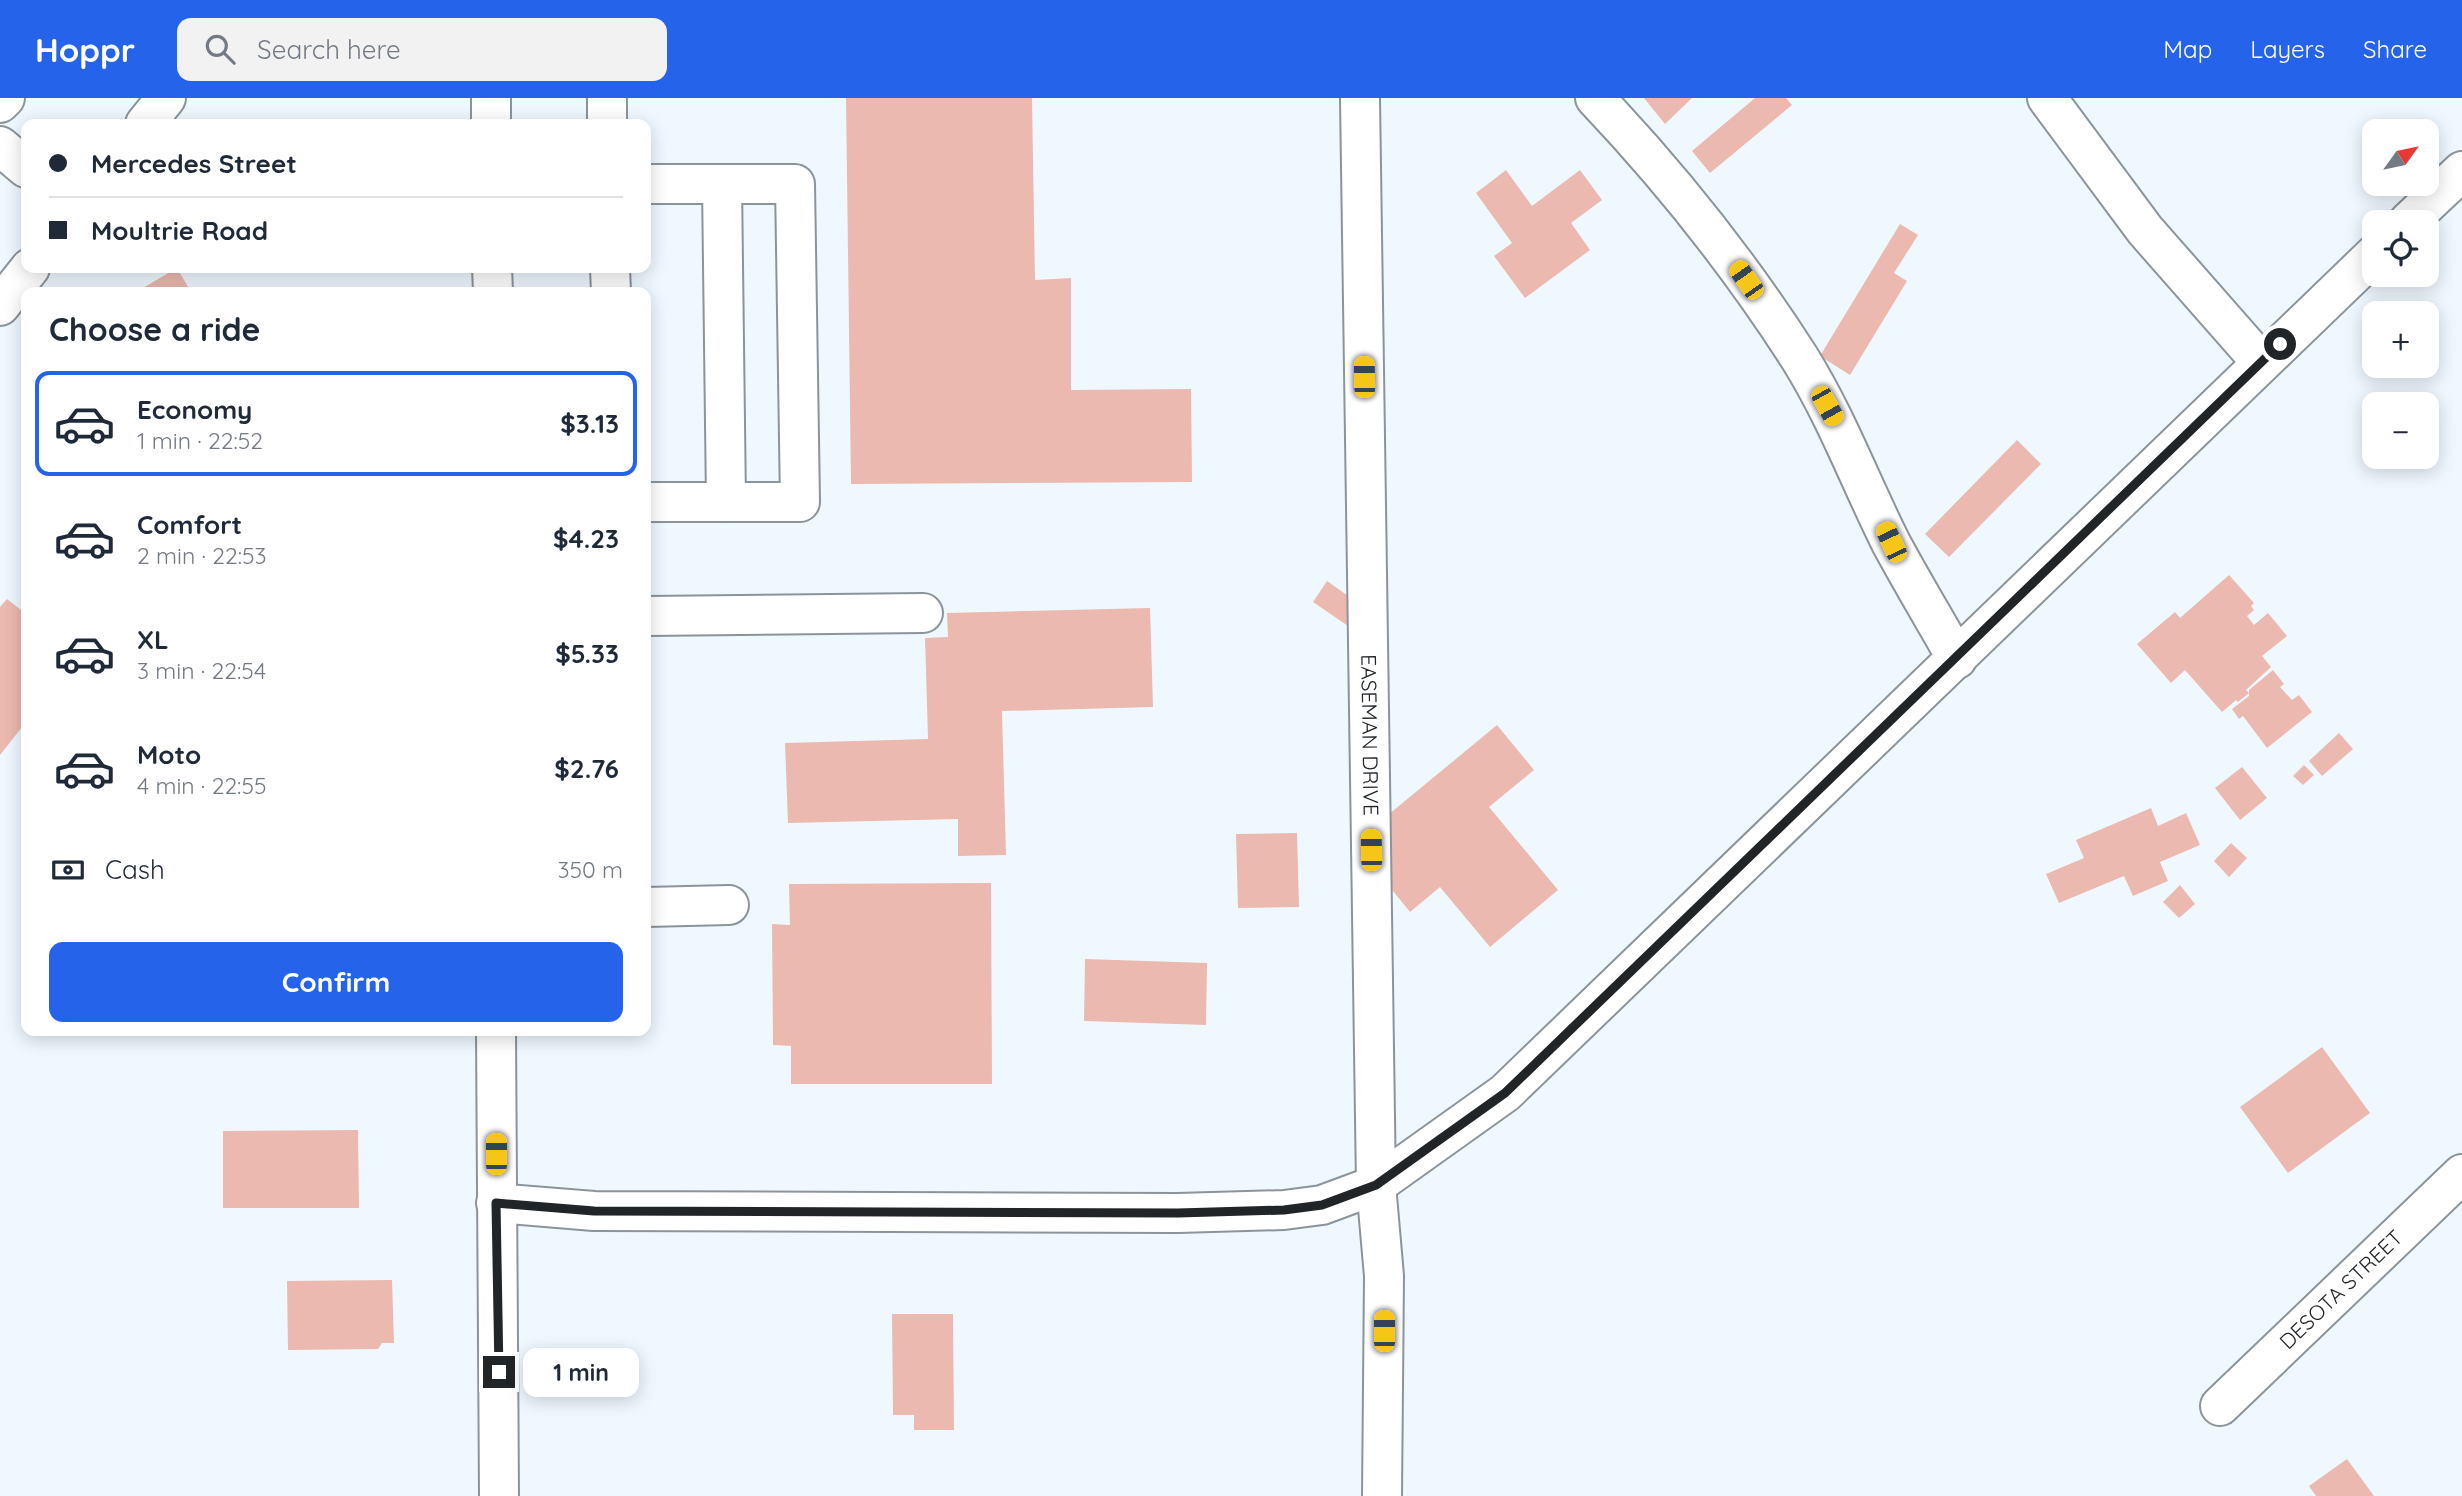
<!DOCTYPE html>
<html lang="en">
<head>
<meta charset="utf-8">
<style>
	:root { --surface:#fff; --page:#f2f2f3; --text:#1f2937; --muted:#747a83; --line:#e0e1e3; --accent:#2563eb }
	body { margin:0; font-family:Quicksand,sans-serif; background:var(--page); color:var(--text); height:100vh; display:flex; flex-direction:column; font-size:26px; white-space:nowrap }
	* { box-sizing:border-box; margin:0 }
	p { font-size:23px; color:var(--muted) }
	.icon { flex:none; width:38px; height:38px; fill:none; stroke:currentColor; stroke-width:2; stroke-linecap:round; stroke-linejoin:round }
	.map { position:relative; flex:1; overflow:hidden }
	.details { position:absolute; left:21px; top:189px; width:630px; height:749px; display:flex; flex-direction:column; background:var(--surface); border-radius:14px; box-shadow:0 4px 18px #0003 }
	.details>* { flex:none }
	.guide { position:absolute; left:21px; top:21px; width:630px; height:154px; border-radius:14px; box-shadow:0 4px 18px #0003; display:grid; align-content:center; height:154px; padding:0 28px; background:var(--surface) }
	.needle { width:46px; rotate:57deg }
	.controls { position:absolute; left:2362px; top:21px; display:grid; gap:14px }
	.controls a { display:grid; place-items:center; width:77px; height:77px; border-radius:14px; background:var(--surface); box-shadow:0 4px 18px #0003; font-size:35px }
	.end { position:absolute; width:32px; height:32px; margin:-16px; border:9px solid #212527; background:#fff; box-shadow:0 0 0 4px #fff }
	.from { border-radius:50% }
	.bubble { position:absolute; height:49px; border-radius:14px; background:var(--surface); box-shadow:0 4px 18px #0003; font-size:23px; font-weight:700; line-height:49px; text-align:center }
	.car { position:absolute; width:21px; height:42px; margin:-21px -10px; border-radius:9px; box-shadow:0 0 5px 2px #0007; background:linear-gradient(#f5c518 24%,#345 0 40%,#f5c518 0 76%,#345 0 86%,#f5c518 0) }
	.guide b { display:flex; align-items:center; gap:24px; height:66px; font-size:26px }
	.guide b+b { border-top:2px solid var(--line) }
	.guide i { width:18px; height:18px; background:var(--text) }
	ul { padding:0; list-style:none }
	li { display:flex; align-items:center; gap:21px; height:105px; margin:0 14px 10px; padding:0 14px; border:4px solid transparent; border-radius:14px }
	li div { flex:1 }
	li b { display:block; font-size:26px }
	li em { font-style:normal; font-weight:700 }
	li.selected { border-color:var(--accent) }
	li>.icon { width:63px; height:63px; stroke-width:1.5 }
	h2 { padding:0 28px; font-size:32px; line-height:84px }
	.pay { display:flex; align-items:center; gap:18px; height:77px; padding:0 28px; font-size:26px }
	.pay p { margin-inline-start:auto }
	.primary-button { display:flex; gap:14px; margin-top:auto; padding:14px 28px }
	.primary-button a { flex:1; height:80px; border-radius:14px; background:var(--accent); color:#fff; font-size:28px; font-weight:700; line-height:80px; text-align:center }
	header { display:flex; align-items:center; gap:42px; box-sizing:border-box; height:98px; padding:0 35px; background:var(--accent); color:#fff }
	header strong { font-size:33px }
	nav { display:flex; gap:38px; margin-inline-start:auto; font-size:24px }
	.search { width:490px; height:63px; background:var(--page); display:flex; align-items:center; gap:18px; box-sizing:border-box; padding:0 24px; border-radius:14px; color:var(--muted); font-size:26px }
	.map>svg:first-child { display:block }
	.building { fill:#ebb9b0 }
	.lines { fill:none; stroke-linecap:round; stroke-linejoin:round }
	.minor-casing { stroke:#8b949b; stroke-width:42 }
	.major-casing { stroke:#8b949b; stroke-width:42 }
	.minor { stroke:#fff; stroke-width:38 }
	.major { stroke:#fff; stroke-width:38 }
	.route { stroke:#212527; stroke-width:9 }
	.labels { text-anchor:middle; stroke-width:7; stroke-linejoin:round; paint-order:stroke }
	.street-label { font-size:21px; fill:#212527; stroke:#fff }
</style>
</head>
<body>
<header>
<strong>Hoppr</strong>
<div class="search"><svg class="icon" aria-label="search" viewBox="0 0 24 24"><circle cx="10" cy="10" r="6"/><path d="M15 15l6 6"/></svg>Search here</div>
<nav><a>Map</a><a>Layers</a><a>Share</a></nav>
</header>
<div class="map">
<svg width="2462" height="1398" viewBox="0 0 2462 1398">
	<rect width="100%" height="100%" fill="#f0f8ff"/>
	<!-- building -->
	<g class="building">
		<polygon points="846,0 1032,0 1035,182 1071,180 1071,292 1191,291 1192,384 851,386"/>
		<polygon points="1644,0 1692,0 1665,26"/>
		<polygon points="1755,0 1786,0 1792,7 1710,75 1692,53"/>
		<polygon points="1506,72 1532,108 1580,72 1602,102 1571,125 1590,152 1525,200 1494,158 1512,145 1476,95"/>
		<polygon points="1900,126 1918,137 1894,175 1907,183 1850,277 1820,258"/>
		<polygon points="177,170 191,194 136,194"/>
		<polygon points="2017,342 2041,366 1949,459 1925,436"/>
		<polygon points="2229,477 2254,505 2251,508 2254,512 2247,518 2254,527 2268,515 2287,538 2262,558 2271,569 2246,592 2249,595 2238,604 2236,602 2222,614 2185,572 2171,585 2137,546 2175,514 2180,520"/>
		<polygon points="1327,483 1365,510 1351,530 1313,504"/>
		<polygon points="7,501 26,516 26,624 0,657 0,509"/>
		<polygon points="1150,510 1153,609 1002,613 1006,757 958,758 958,721 788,725 785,645 928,641 925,540 948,539 947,515"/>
		<polygon points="2273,572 2284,586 2280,589 2292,602 2299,597 2312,614 2267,650 2243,618 2239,621 2232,611 2249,598 2249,592"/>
		<polygon points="1497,627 1534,672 1489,709 1558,792 1490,849 1440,789 1410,814 1354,745"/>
		<polygon points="2339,635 2353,651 2322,678 2309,663"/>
		<polygon points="2304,667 2314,677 2303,687 2293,678"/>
		<polygon points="2242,669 2267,700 2240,722 2215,690"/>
		<polygon points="2151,710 2158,728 2186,715 2200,747 2160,764 2168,783 2133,798 2124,778 2059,805 2046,776 2084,760 2076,742"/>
		<polygon points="1297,735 1299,809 1238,810 1236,736"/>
		<polygon points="2231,745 2247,760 2229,779 2214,763"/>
		<polygon points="991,785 992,986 791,986 791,948 773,947 772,826 790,827 789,786"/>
		<polygon points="2180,787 2195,806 2179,820 2163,804"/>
		<polygon points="1085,861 1207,865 1206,927 1084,923"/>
		<polygon points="2322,949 2370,1015 2288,1075 2240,1009"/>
		<polygon points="358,1032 359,1110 223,1110 223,1033"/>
		<polygon points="392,1182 394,1245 382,1245 378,1251 288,1252 287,1183"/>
		<polygon points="892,1216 953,1216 954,1332 914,1332 914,1317 893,1317"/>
		<polygon points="2347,1361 2374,1398 2316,1398 2309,1388"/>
	</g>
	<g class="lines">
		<defs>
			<g id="minor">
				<polyline points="491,0 491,26"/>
				<polyline points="607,0 607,26"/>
				<path id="s1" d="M1360 0 1376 1087 1384 1178 1382 1398"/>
				<path d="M1595 0C1670 79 1740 167 1799 259 1836 318 1860 383 1891 445 1912 484 1935 522 1957 561"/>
				<polyline points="2047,0 2145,132 2261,264"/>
				<polyline points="0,5 5,0"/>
				<polyline points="0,48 26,70"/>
				<polyline points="646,86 795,86 800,404 646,404"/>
				<polyline points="722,86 726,404"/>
				<polyline points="2408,124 2462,73"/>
				<polyline points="492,170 493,194"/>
				<polyline points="610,170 611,194"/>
				<polyline points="646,518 923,515"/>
				<polyline points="646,809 729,807"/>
				<path d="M496 933C496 1088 499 1243 499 1398"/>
				<polyline points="496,1105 594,1113 1178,1115 1284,1112 1322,1107 1376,1087 1505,995 2375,156"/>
				<path id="s2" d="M2220 1308 2462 1076"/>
			</g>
			<g id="major">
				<polyline points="145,26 166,0"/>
				<polyline points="0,208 30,170"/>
			</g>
		</defs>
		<!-- minor casing -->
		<use href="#minor" class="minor-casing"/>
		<!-- major casing -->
		<use href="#major" class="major-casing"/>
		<!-- minor -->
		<use href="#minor" class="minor"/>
		<!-- major -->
		<use href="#major" class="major"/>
	</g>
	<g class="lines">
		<!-- route -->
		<polyline class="route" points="499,1274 496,1105 594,1113 1178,1115 1284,1112 1322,1107 1376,1087 1505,995 2280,246"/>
	</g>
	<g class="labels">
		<!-- street labels -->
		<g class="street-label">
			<text dy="7" stroke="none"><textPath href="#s1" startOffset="637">EASEMAN DRIVE</textPath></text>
			<text dy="7" stroke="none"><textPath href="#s2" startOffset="168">DESOTA STREET</textPath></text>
		</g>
	</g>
</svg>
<div class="controls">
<a><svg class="needle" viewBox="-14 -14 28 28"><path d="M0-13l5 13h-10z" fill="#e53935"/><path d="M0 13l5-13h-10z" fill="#747a83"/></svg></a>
<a><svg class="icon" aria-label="locate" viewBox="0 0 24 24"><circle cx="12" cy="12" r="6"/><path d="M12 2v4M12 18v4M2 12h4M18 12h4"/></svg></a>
<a>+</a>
<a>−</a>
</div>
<i class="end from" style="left:2280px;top:246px"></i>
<i class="end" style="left:499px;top:1274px"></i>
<div class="bubble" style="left:523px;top:1250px;width:116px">1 min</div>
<i class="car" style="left:1746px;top:182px;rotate:325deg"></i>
<i class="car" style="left:1364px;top:279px;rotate:359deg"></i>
<i class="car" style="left:1827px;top:308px;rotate:151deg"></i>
<i class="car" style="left:1891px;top:444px;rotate:335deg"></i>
<i class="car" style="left:1371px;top:752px;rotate:359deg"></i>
<i class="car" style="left:496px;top:1056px;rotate:0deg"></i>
<i class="car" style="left:1384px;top:1233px;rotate:0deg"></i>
<div class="guide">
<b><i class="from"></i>Mercedes Street</b>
<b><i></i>Moultrie Road</b>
</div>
<section class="details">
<h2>Choose a ride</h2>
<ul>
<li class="selected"><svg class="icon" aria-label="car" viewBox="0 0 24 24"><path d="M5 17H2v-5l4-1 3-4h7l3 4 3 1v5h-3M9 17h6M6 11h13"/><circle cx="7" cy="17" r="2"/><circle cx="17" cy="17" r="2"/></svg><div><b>Economy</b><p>1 min · 22:52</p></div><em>$3.13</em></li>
<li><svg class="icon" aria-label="car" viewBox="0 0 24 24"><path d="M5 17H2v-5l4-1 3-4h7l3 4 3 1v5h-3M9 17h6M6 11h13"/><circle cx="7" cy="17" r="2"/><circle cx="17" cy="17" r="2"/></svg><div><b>Comfort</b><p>2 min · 22:53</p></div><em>$4.23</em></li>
<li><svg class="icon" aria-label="car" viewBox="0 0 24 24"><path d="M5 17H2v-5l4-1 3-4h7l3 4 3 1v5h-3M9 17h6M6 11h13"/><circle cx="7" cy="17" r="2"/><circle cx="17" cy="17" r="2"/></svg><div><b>XL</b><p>3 min · 22:54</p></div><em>$5.33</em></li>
<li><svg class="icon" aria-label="car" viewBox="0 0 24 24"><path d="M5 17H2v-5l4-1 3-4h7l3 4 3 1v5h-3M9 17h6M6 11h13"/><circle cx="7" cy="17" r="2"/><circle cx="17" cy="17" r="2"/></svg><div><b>Moto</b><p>4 min · 22:55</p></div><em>$2.76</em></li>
</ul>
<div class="pay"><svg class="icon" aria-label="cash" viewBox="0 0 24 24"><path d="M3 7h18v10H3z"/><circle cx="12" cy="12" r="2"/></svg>Cash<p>350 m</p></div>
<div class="primary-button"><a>Confirm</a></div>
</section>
</div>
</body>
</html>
